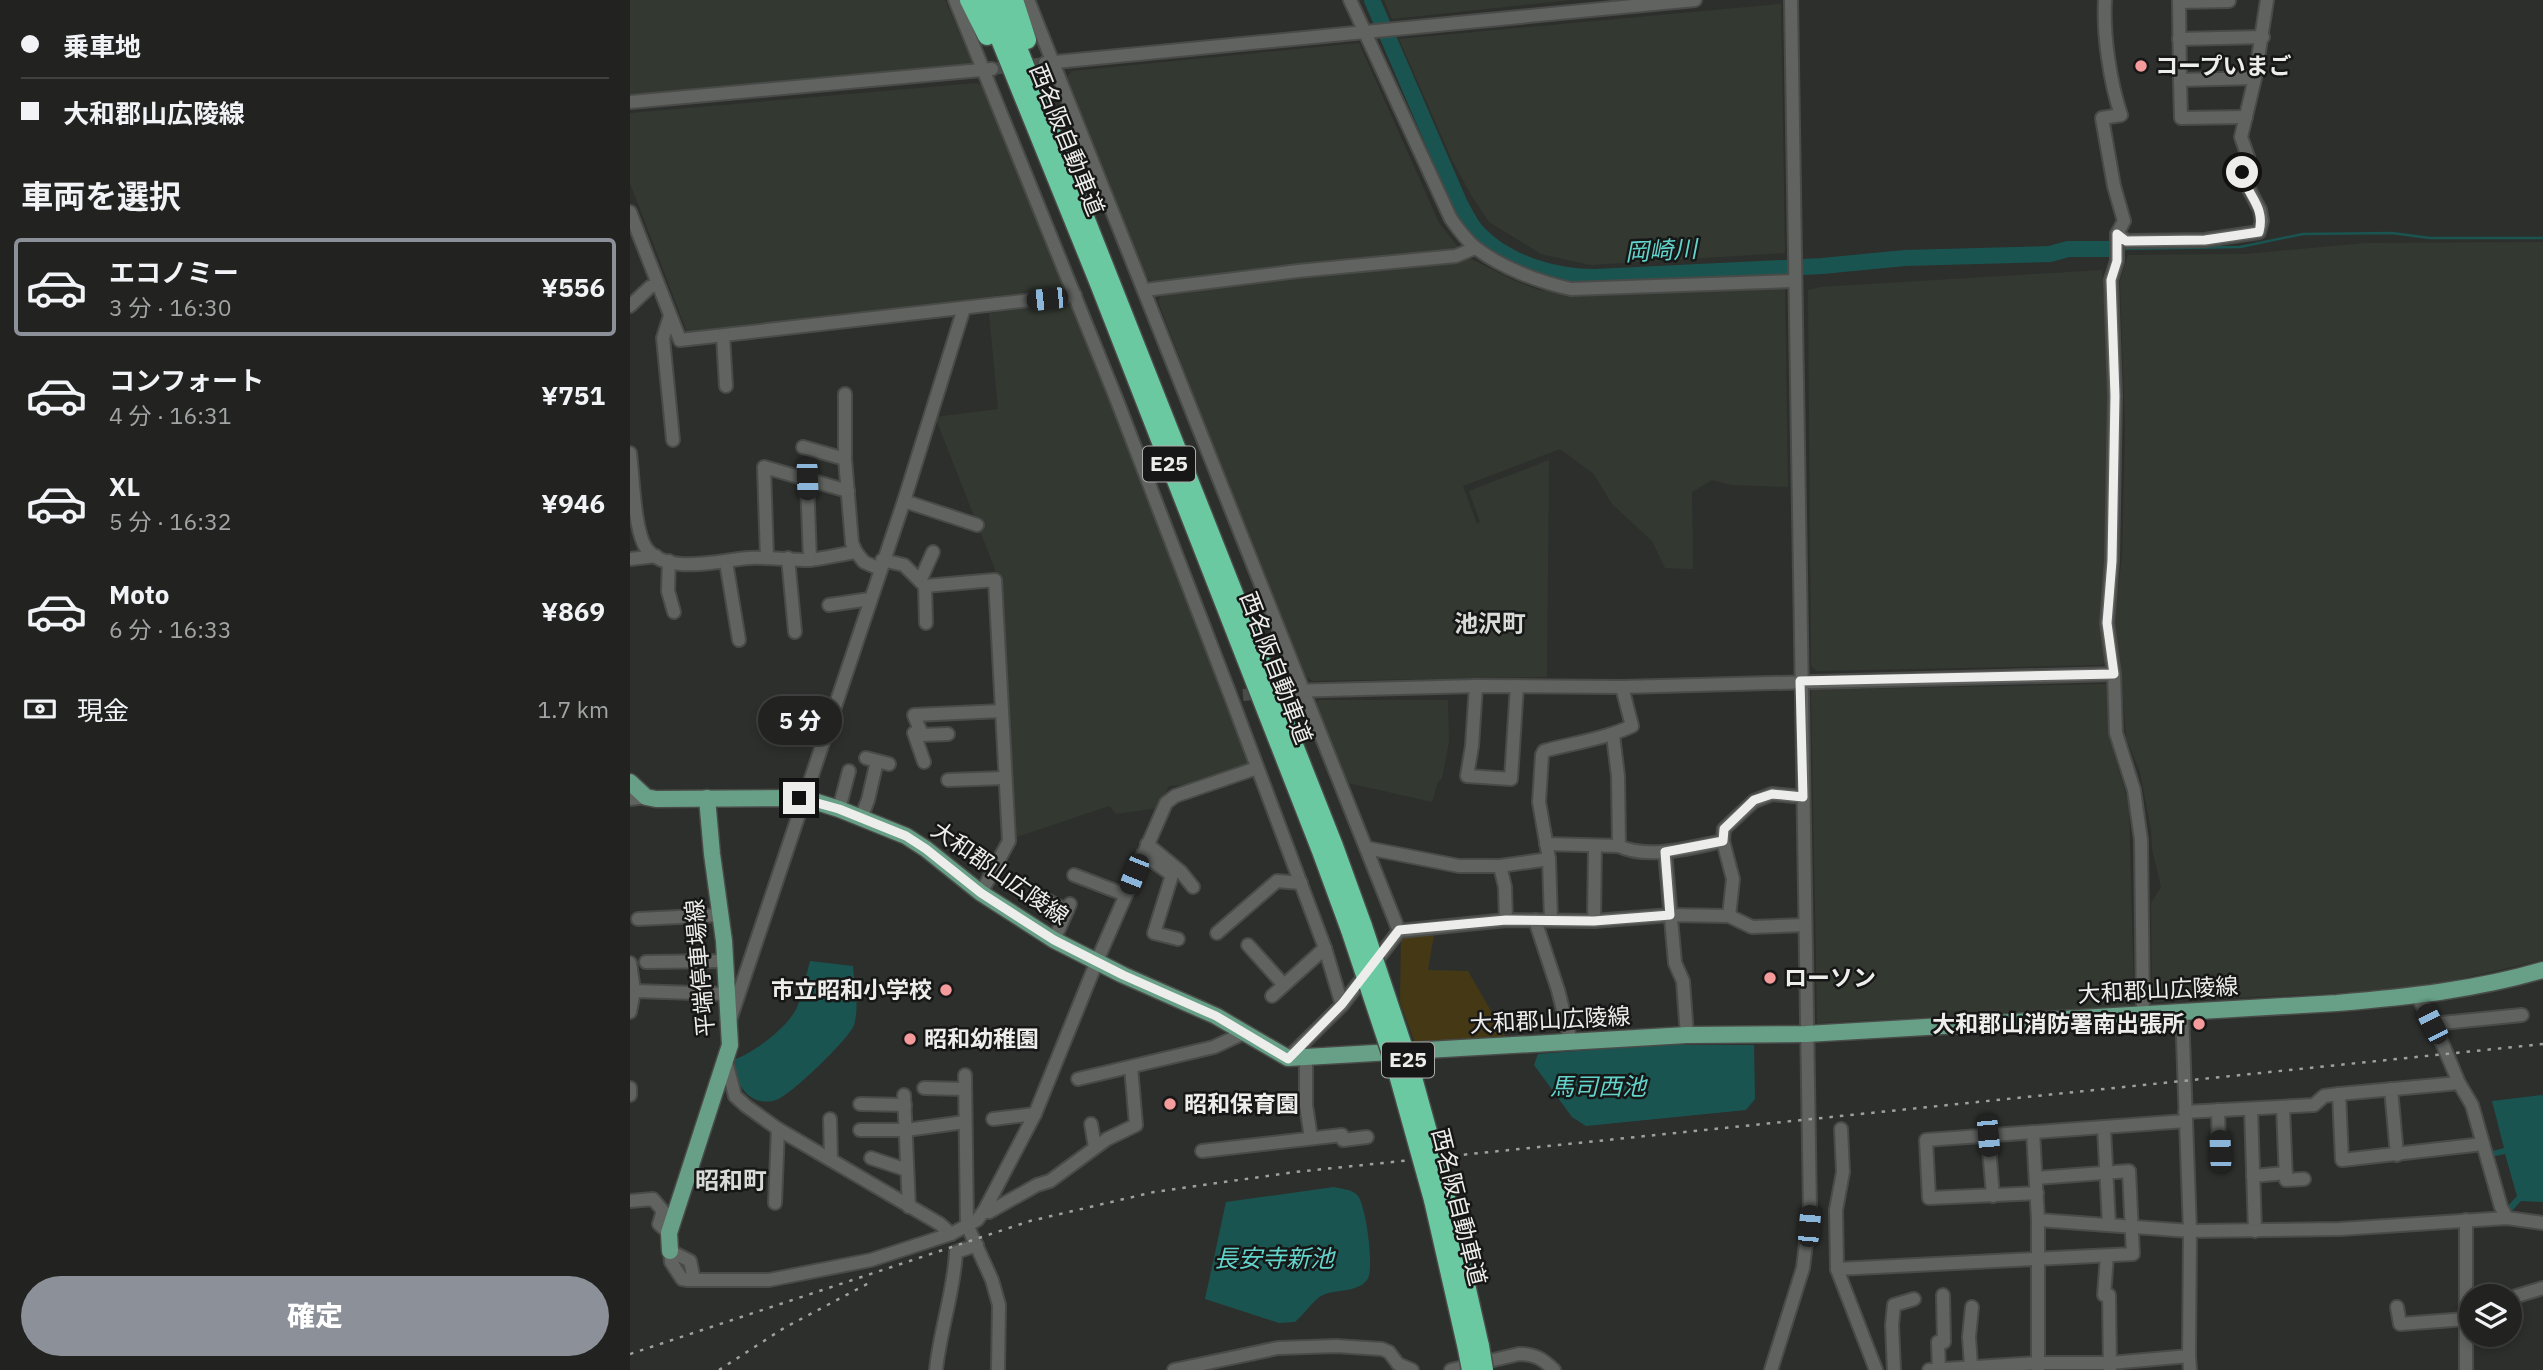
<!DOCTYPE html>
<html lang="ja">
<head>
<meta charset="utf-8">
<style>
	:root { --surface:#222321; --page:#2a2b2a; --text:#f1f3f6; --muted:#a2a4a5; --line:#3f403f; --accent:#8c9099 }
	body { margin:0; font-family:"IBM Plex Sans","Noto Sans JP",sans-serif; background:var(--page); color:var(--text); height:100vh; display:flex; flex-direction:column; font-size:26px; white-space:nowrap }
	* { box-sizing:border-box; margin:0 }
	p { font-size:23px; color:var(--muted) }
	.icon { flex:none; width:38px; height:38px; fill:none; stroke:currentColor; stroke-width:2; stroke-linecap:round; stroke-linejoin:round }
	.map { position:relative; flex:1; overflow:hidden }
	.panel { display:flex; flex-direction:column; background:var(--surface); width:630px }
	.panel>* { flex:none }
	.hud { display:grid; align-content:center; height:154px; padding:0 21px; background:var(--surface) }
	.controls { position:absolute; left:1829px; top:1284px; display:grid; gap:14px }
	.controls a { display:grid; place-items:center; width:63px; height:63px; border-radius:50%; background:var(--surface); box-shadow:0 4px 10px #0003,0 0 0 2px var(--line); font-size:35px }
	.end { position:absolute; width:32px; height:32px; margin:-16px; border:9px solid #edeeec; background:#111; box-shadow:0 0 0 4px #111 }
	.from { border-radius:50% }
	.bubble { position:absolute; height:49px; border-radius:24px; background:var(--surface); box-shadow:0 4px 10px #0003,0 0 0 2px var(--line); font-size:23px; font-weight:800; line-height:49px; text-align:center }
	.car { position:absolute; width:21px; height:42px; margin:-21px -10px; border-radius:9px; box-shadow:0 0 5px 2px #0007; background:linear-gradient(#222 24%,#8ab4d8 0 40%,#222 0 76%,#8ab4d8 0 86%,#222 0) }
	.hud b { display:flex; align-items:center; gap:24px; height:66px; font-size:26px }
	.hud b+b { border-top:2px solid var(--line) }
	.hud i { width:18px; height:18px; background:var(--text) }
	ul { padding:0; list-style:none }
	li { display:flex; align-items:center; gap:21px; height:98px; margin:0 14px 10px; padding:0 7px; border:4px solid transparent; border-radius:7px }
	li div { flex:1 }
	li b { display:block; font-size:26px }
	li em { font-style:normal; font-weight:800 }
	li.on { border-color:var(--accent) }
	li>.icon { width:63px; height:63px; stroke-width:1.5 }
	h2 { padding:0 21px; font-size:32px; line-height:84px }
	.pay { display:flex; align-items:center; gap:18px; height:77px; padding:0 21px; font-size:26px }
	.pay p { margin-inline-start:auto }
	.cta { display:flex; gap:14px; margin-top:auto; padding:14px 21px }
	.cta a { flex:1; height:80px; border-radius:42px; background:var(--accent); color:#fff; font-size:28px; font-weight:800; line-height:80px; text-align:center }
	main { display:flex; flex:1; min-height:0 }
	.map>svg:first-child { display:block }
	.built { fill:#333931 }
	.green { fill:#443914 }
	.water { fill:#1a5450 }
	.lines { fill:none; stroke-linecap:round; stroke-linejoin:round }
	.stream { stroke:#1a5450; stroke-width:2.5 }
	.river { stroke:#1a5450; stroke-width:16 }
	.minor-tunnel { stroke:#4a4c49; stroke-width:12; stroke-dasharray:12 6; stroke-linecap:butt }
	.minor-casing { stroke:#494b49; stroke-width:16 }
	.major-casing { stroke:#494b49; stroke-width:19 }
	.highway-casing { stroke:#494b49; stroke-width:21 }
	.minor { stroke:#60635f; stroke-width:12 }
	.major { stroke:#67a087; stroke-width:16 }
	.highway { stroke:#6bc9a2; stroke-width:18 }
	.rail { stroke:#9fa09e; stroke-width:2.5; stroke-dasharray:3.5 7; stroke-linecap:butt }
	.highway-bridge-casing { stroke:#494b49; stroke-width:21; stroke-linecap:butt }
	.highway-bridge { stroke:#6bc9a2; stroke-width:18 }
	.route { stroke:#edeeec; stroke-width:9 }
	.poi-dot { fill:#f59b9b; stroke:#161716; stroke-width:2.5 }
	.labels { text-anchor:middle; stroke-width:5; stroke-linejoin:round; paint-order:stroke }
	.shield { fill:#161716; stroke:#acaeac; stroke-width:2 }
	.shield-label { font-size:21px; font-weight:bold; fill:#edeeec }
	.poi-label { font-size:23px; font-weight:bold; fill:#edeeec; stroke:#161716; text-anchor:start }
	.street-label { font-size:23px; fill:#edeeec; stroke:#161716 }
	.water-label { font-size:24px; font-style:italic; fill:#62d4cc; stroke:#161716 }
	.neighbourhood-label { font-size:24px; font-weight:bold; fill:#d7dad6; stroke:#161716 }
</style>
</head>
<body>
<main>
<section class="panel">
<div class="hud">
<b><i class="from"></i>乗車地</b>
<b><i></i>大和郡山広陵線</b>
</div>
<h2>車両を選択</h2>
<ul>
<li class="on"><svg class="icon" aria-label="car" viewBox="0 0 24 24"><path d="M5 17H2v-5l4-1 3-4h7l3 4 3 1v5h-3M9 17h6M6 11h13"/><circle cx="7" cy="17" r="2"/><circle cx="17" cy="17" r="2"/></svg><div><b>エコノミー</b><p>3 分 · 16:30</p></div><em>¥556</em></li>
<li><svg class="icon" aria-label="car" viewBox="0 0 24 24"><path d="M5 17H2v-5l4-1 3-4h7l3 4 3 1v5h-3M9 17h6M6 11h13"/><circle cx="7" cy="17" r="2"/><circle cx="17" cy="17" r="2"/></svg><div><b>コンフォート</b><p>4 分 · 16:31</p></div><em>¥751</em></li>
<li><svg class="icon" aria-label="car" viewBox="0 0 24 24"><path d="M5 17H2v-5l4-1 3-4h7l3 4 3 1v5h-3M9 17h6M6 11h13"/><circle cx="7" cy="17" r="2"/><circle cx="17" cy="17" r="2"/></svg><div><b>XL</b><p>5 分 · 16:32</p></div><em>¥946</em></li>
<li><svg class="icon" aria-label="car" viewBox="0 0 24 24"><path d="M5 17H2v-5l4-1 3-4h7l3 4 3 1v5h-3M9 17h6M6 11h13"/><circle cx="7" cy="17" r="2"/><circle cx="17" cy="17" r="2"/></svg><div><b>Moto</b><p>6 分 · 16:33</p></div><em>¥869</em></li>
</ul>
<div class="pay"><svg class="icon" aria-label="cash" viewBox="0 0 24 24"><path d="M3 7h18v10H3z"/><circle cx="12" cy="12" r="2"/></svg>現金<p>1.7 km</p></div>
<div class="cta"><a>確定</a></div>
</section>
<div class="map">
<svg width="1913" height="1370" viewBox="0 0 1913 1370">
	<rect width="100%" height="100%" fill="#2d2f2c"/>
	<!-- built -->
	<g class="built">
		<polygon points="0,0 315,0 343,64 0,99"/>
		<polygon points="754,0 941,0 762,19"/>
		<polygon points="1151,4 1155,253 960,265 911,254 859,222 841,195 822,160 769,39"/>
		<polygon points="729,43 809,223 829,248 522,282 516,276 437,77 442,71"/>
		<polygon points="347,83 355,88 433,288 57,332 0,183 0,113"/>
		<polygon points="1913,242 1913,960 1785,989 1522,1002 1521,903 1531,887 1522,849 1521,830 1510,772 1496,738 1490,658 1484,629 1485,608 1492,558 1495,428 1490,282 1498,255 1616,254 1735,243"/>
		<polygon points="841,259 883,280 909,290 928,292 954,294 1155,286 1158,487 1101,485 1082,480 1062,492 1063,569 1035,568 1022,541 982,504 964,474 930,449 833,486 847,524 850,522 839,491 919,460 917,677 683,681 674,675 632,574 528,301 533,293"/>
		<polygon points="1472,270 1480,385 1478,658 1472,665 1187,671 1181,666 1178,290 1191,287"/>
		<polygon points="439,303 490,428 620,758 616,769 573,784 539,786 528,808 486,814 479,806 381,839 368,600 365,569 305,417 368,409 359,313"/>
		<polygon points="1477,684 1479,736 1499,806 1504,998 1501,1006 1187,1023 1181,690"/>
		<polygon points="689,700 818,700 819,742 812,778 808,782 802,802 718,783 685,705"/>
	</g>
	<!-- green -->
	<polygon class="green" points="804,935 798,970 838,971 876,1037 786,1046 770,1002 771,938"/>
	<!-- water -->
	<g class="water">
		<path d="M180 961 223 966C224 986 230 1005 224 1025 220 1038 160 1096 146 1100 119 1108 103 1083 105 1059 125 1052 160 1026 168 1005 173 991 176 976 180 961Z"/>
		<polygon points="1020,1045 1124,1045 1125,1099 1116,1110 956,1126 942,1117 904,1065 908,1054"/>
		<polygon points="1913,1095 1913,1202 1891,1201 1881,1212 1876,1208 1887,1196 1875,1154 1861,1157 1859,1152 1874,1148 1862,1101"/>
		<path d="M704 1187C711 1189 723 1189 728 1196 736 1206 745 1271 737 1280 725 1295 702 1287 688 1298 680 1305 673 1315 665 1322L649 1323 575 1299 596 1202Z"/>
	</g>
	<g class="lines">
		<!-- stream -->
		<polyline class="stream" points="1491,249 1610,247 1673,234 1762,233 1800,238 1913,238"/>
		<!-- river -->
		<path class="river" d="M742 0 829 202C835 213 840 225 849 234 878 264 926 277 966 277L1192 266 1275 258 1420 254 1438 249H1482"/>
		<!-- minor-tunnel -->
		<g class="minor-tunnel">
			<polyline points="362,69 415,63"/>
			<polyline points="613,695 637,693"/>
		</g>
		<defs>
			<g id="minor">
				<polyline points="325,0 486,398 601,697 695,948 712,1005"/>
				<polyline points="398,0 769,931"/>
				<path d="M720 0 821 219C828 229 836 240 846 248 872 268 909 282 941 289L1165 281"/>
				<path d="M1475 0C1473 35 1480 82 1491 115L1472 118 1484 186 1494 221 1487 234V261L1481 280 1485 396 1482 561 1477 623 1484 674 1486 733 1504 790 1511 840 1513 1013"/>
				<polyline points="1549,0 1550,80 1625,78"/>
				<polyline points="1549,2 1599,1"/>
				<polyline points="1549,39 1633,37"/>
				<polyline points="415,63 1065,0"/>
				<polyline points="1550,80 1551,118 1616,117"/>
				<polyline points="0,102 362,69"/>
				<polyline points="0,212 50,340 445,295"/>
				<polyline points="1487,234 1497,241 1575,240 1629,232 1632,221 1630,210 1613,178 1612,172 1618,157 1611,137 1625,78 1637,0"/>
				<polyline points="515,290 668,271 826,256 845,248"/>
				<polyline points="0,306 20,287 27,285"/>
				<polyline points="40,316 33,338 43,440"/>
				<polyline points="93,336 96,386"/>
				<polyline points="215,394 215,459 222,543 226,552"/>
				<polyline points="173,447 215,459"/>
				<path d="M0 453C3 476 4 530 16 548 36 576 91 560 119 558 139 557 159 560 178 560 194 559 211 554 226 552L234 562 250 569"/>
				<polyline points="177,479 180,560"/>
				<polyline points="274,501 347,525"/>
				<polyline points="137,558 134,467 218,491"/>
				<polyline points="158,558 165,632"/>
				<polyline points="0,559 26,556"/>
				<polyline points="252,560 274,565 295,586 365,580 379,841 351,893"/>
				<polyline points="39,561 38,591 44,612"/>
				<polyline points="96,562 109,640"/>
				<polyline points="290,581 303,552"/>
				<polyline points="295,586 296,623"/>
				<polyline points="199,605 240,599"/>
				<polyline points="846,686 842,746 837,776 881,779 887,686"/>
				<polyline points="658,691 846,686 992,687 1484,674"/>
				<polyline points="290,730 284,733 294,762"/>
				<polyline points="318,734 292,735 284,715 372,711"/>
				<polyline points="983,735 988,776 989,846"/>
				<polyline points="236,758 259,764"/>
				<polyline points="318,780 375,778"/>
				<polyline points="0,799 16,797"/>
				<polyline points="209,809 219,771"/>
				<polyline points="231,818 238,800 247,761"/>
				<polyline points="1093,841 1103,879 1099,916"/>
				<polyline points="517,844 551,872 563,887"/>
				<path d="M916 844 989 846C1017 860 1064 847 1093 841L1094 829 1124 801 1142 794 1173 797"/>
				<polyline points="737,848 829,866 870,866 919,859"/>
				<polyline points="1035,852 1045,963 1053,981 1057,1035"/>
				<polyline points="513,854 542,875 524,933 548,939"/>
				<polyline points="870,866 875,887 876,920"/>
				<polyline points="444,875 496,895"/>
				<polyline points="415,899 437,911"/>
				<polyline points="8,919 90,915"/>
				<polyline points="905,920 928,990 941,1042"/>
				<path d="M921 920 919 859 909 802 912 755 914 751C943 743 974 739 1002 726L992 687"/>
				<polyline points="964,921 965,846"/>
				<polyline points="587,933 647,881 671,883"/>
				<polyline points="424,940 440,904"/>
				<polyline points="618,945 653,984"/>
				<polyline points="16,962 95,961"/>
				<polyline points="0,963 4,991 0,1012"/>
				<polyline points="4,991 96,994"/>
				<polyline points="642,996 695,948"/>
				<polyline points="1788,997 1813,1045 1829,1083 1842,1105 1871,1207 1877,1218"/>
				<polyline points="100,1020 274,501 334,308"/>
				<polyline points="1802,1024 1892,1015"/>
				<polyline points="658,1058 712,1005 769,931 876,920 964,921 1040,915 1099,916 1122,927 1175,925"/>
				<polyline points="676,1059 676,1105 681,1138"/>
				<polyline points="96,1061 105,1096 116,1106 148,1129 310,1224 321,1234"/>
				<polyline points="335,1075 337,1225 362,1280 369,1305 368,1370"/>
				<polyline points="448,1079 584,1047 616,1032"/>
				<polyline points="0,1088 0,1095"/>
				<polyline points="294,1088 335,1089"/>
				<polyline points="1761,1089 1767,1155"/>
				<polyline points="1709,1094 1712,1160 1853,1144"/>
				<polyline points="274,1095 279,1207"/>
				<polyline points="230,1104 275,1105"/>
				<polyline points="1653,1107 1656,1180 1674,1179"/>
				<polyline points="1621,1109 1625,1231"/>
				<polyline points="1588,1110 1589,1151"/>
				<polyline points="1555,1112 1684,1105 1694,1096 1709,1094 1829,1083"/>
				<polyline points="200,1119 201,1160"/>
				<polyline points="363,1119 405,1114"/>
				<polyline points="461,1124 465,1147"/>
				<polyline points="1474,1128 1479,1224"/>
				<polyline points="1211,1129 1213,1172 1206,1210 1207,1269 1246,1370"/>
				<polyline points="230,1130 276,1130 335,1122"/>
				<polyline points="1403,1132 1408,1220 1408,1369"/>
				<polyline points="1358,1136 1363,1196"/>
				<polyline points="572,1151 712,1135 713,1140 737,1137"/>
				<polyline points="241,1158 277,1170"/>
				<polyline points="1623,1176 1656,1173"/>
				<polyline points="1407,1193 1299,1198 1296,1140 1556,1121"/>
				<polyline points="0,1201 23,1199 33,1211 29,1224 39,1233"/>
				<polyline points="145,1203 148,1129"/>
				<polyline points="354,1211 359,1212 407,1185 420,1181 477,1139 506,1125 501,1067"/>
				<polyline points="1408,1220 1560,1231 1552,1012"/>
				<polyline points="1477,1256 1474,1295 1479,1295 1480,1369"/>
				<polyline points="1207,1269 1503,1254 1499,1171 1406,1178"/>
				<polyline points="64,1280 60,1261 40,1251 41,1262 52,1279 58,1280 139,1280 241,1260 321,1234 347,1220 354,1211 405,1114 467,961 536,803 545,796 627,768"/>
				<polyline points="1880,1298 1913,1288"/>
				<polyline points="1767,1307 1770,1324 1836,1319"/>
				<polyline points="1559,1356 1560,1370"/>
				<polyline points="1341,1366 1339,1337 1342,1307"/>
				<polyline points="1309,1369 1308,1342 1314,1342 1313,1295"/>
				<path d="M306 1370C310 1330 324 1292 326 1252L347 1245"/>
				<polyline points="544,1370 648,1348 706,1346 752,1349 759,1352 768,1364 782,1370"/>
				<path d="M821 1370 889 1354C905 1354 913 1359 924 1370"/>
				<polyline points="1141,1370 1173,1268 1180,1210 1161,0"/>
				<polyline points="1264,1370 1262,1325 1264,1305 1284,1299"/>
				<polyline points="1299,1370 1408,1363 1480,1363 1559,1356 1560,1231 1710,1229 1877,1218 1913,1223"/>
				<polyline points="1836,1370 1836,1220"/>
			</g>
			<g id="major">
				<path d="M0 782 16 797 26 799 174 798 209 809 276 836 296 849 351 893 424 940 493 975 586 1016 658 1058 1057 1035 1176 1034 1707 1003C1777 997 1845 990 1913 970"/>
				<polyline points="40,1251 39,1233 100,1045 94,941 82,854 77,798"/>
			</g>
			<g id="highway">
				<polyline points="339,0 357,36"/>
				<polyline points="354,0 468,281 691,851 720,930"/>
				<polyline points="369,0 704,846 733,926"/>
				<polyline points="384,0 397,40"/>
				<polyline points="816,1197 850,1346"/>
				<polyline points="803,1200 837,1349"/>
			</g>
		</defs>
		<!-- minor casing -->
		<use href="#minor" class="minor-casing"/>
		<!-- major casing -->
		<use href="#major" class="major-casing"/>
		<!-- highway casing -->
		<use href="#highway" class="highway-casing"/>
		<!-- minor -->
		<use href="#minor" class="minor"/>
		<!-- major -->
		<use href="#major" class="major"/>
		<!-- highway -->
		<use href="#highway" class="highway"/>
		<!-- rail -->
		<g class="rail">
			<polyline points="0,1354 400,1221 524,1192 665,1172 1913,1044"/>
			<polyline points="89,1370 154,1328 239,1283"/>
		</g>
		<defs>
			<g id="highway-bridge">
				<polyline points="733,926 780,1067 816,1197"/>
				<polyline points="720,930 767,1071 803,1200"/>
				<polyline points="850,1346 854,1370"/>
				<polyline points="837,1349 841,1370"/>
			</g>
		</defs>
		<!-- highway-bridge casing -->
		<use href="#highway-bridge" class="highway-bridge-casing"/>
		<!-- highway-bridge -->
		<use href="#highway-bridge" class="highway-bridge"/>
	</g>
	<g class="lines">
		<!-- route -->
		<path class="route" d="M169 798 209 809 276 836 296 849 351 893 424 940 493 975 586 1016 658 1059 712 1004 769 930 876 920 964 921 1040 915 1035 852 1093 841 1094 829 1124 800 1142 794 1173 797 1170 681 1484 674 1477 623 1482 561 1485 396 1481 280 1487 261V234L1496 241 1575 240 1629 232C1636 205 1616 196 1612 172"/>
	</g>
	<!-- markers -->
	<g class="poi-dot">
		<circle cx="1511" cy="66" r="7"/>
		<circle cx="1140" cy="978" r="7"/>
		<circle cx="316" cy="990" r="7"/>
		<circle cx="1569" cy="1024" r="7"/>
		<circle cx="280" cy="1039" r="7"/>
		<circle cx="540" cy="1104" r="7"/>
	</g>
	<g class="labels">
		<!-- shield labels -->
		<g class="shield">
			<rect x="513" y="446.5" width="52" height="35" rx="5"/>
			<rect x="752" y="1042.5" width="52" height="35" rx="5"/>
		</g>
		<g class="shield-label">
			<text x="539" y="471">E25</text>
			<text x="778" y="1067">E25</text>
		</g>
		<!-- poi labels -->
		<g class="poi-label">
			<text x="1525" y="74">コープいまご</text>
			<text x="1154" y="986">ローソン</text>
			<text x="302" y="998" text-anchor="end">市立昭和小学校</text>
			<text x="1555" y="1032" text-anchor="end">大和郡山消防署南出張所</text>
			<text x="294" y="1047">昭和幼稚園</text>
			<text x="554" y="1112">昭和保育園</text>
		</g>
		<!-- street labels -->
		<g class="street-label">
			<text transform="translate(437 140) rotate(68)" y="8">西名阪自動車道</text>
			<text transform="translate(646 668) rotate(69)" y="8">西名阪自動車道</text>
			<text transform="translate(370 873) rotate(35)" y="8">大和郡山広陵線</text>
			<text transform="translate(70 968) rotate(-95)" y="8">平端停車場線</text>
			<text transform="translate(1528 990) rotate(-3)" y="8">大和郡山広陵線</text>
			<text transform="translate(920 1020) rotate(-3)" y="8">大和郡山広陵線</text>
			<text transform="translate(829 1207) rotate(76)" y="8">西名阪自動車道</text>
		</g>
		<!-- water labels -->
		<g class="water-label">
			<text transform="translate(1031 251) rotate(-3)" y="8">岡崎川</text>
			<text x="968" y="1095">馬司西池</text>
			<text x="644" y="1267">長安寺新池</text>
		</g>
		<!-- neighbourhood labels -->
		<g class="neighbourhood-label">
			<text x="860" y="632">池沢町</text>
			<text x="101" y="1189">昭和町</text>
		</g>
	</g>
</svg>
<div class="controls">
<a><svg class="icon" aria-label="layers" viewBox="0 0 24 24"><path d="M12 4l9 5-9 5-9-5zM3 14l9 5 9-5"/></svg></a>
</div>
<i class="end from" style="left:1612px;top:172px"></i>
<i class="end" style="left:169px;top:798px"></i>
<div class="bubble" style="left:128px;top:696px;width:84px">5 分</div>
<i class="car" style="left:417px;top:299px;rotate:264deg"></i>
<i class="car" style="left:177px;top:479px;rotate:178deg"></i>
<i class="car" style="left:504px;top:874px;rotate:202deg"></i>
<i class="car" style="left:1802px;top:1024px;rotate:333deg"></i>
<i class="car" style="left:1358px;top:1136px;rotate:175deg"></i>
<i class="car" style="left:1590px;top:1151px;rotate:358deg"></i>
<i class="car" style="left:1179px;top:1226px;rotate:5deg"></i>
</div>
</main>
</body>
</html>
